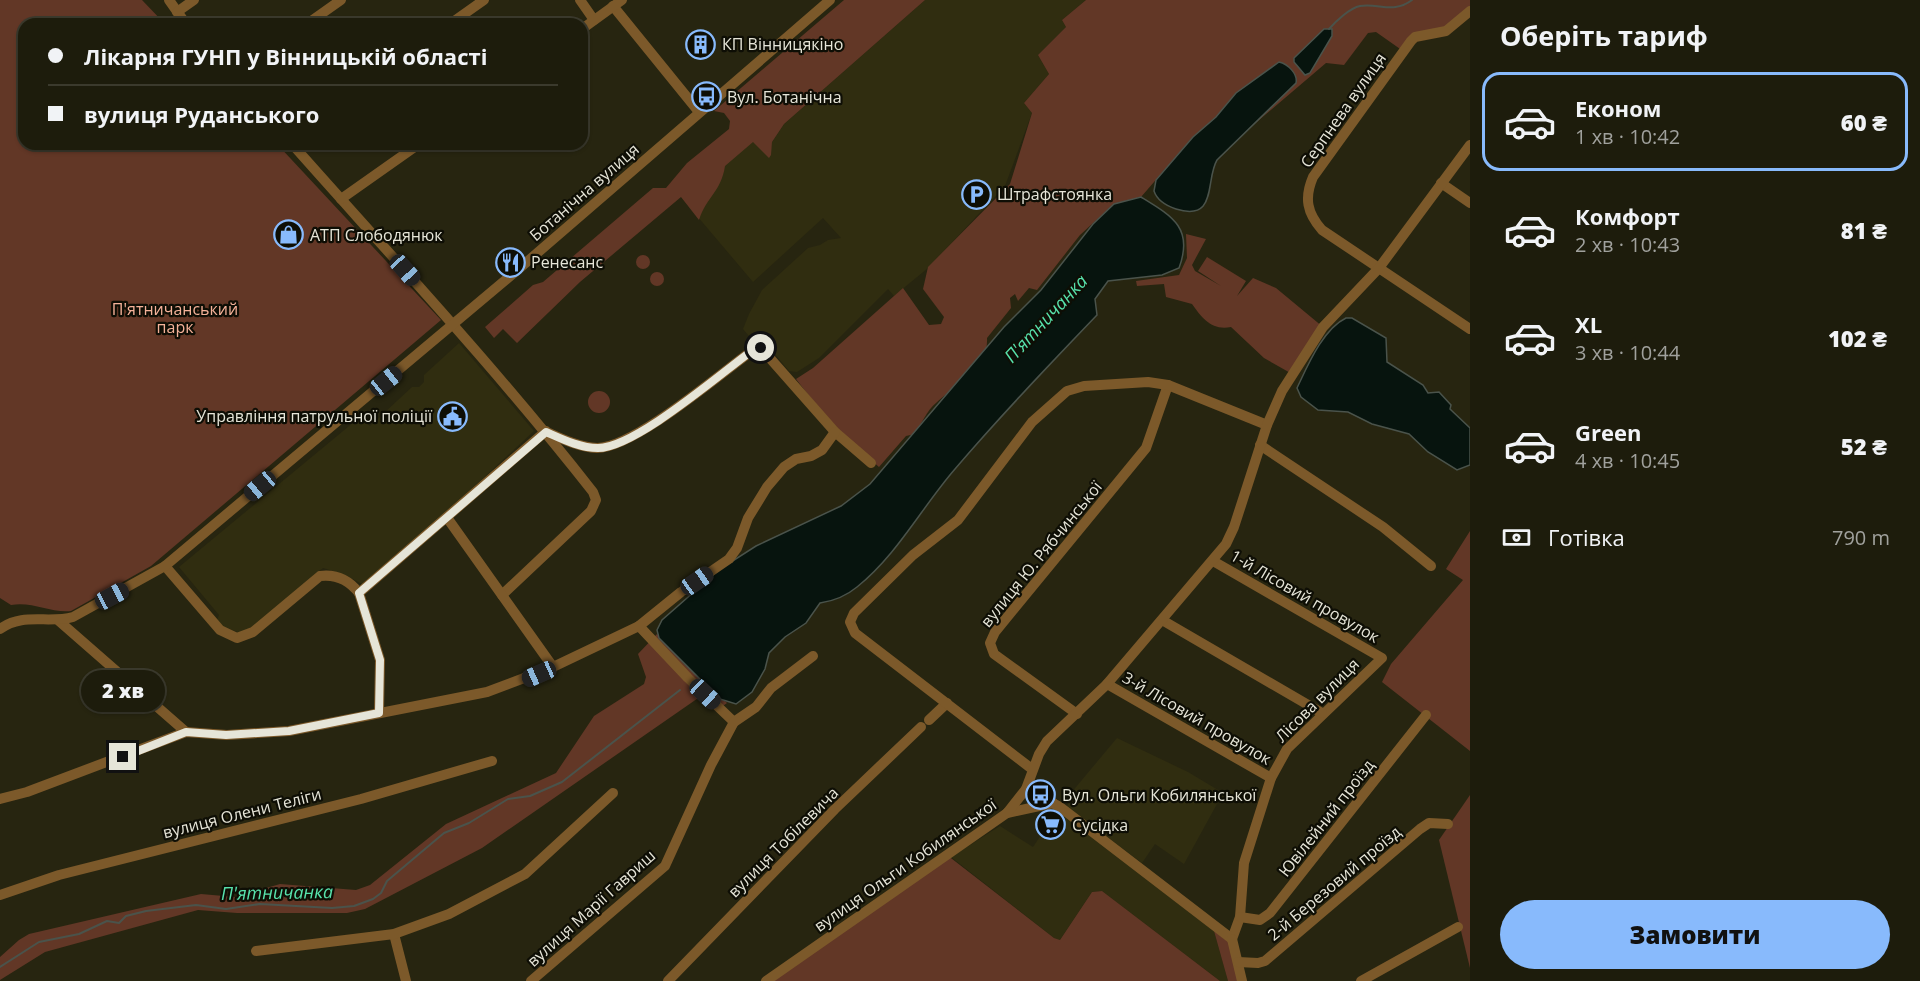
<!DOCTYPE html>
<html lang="uk">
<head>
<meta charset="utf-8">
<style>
	:root { --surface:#1d1c0c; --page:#252515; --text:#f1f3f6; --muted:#a0a19d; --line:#3b3a2d; --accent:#88bafc }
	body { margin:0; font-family:"Open Sans",sans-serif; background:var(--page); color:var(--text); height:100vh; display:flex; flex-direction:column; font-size:22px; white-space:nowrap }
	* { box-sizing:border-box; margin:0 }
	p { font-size:20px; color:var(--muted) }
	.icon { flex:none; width:33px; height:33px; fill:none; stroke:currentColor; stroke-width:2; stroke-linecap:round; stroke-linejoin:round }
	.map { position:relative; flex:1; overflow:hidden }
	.side { display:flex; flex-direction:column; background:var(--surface); width:450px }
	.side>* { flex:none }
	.guide { position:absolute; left:18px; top:18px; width:570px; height:132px; border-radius:18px; box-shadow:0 2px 4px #0004,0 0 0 2px var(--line); display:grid; align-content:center; height:132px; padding:0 30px; background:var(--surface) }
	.end { position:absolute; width:27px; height:27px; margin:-14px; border:8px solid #e6e5d8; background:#111; box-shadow:0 0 0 3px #111 }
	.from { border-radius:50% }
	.bubble { position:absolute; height:42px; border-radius:21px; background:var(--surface); box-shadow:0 2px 4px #0004,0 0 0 2px var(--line); font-size:20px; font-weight:800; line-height:42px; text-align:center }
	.car { position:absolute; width:18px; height:36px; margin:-18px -9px; border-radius:8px; box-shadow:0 0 4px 2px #0007; background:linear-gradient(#222 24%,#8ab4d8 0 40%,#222 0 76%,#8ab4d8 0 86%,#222 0) }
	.guide b { display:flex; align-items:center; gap:21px; height:57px; font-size:22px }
	.guide b+b { border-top:2px solid var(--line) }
	.guide i { width:15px; height:15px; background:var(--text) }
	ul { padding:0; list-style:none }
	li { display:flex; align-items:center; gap:18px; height:99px; margin:0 12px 9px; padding:0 18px; border:3px solid transparent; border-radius:18px }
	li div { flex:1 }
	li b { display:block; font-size:22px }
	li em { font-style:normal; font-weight:800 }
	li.current { border-color:var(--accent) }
	li>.icon { width:54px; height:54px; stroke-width:1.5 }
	h2 { padding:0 30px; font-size:27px; line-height:72px }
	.pay { display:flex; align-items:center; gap:15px; height:66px; padding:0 30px; font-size:22px }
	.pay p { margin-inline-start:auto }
	.primary-button { display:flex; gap:12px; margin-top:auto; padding:12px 30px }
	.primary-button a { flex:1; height:69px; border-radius:36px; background:var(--accent); color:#111; font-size:24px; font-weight:800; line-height:69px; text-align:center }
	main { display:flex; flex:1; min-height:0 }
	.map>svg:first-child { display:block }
	.built { fill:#302d10 }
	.green { fill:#623726 }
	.water { fill:#07140e; stroke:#4a534b; stroke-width:1.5 }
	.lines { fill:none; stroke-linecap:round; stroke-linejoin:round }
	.stream { stroke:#4a534b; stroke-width:2 }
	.minor { stroke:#7c592a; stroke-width:10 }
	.route { stroke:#e6e5d8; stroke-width:8 }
	.labels { text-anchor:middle; stroke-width:4.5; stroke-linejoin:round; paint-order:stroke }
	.poi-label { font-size:16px; fill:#e6e5d8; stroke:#0e0e05; text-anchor:start }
	.street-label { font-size:16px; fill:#e6e5d8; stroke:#0e0e05 }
	.park-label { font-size:16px; fill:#f5b299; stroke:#0e0e05 }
	.water-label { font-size:18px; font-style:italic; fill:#57e1ab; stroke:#0e0e05 }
</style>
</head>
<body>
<main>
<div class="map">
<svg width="1470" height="981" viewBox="0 0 1470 981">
	<rect width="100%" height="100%" fill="#272510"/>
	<!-- built -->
	<g class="built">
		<polygon points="925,0 1086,0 1062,20 1066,27 1038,55 1049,74 1024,103 1032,113 1005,186 928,268 894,296 888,289 819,358 797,372 789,371 763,340 754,342 743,329 749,314 762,290 808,248 820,245 828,240 841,238 823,218 753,282 681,197 749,137 769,157 772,142 784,124"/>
		<polygon points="459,343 534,431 462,498 362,584 343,574 323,568 253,627 240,633 222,626 217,620 219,615 179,567 360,417 370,426 412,387 419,387 424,382 424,375"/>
		<polygon points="1117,738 1188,772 1223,793 1184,864 1155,844 1142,863 1067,807 1071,793"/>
		<polygon points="1057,811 1214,931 1228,981 1220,981 1102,891 1092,892 1060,940 1054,938 951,857 1000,826 1033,847"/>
	</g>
	<!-- green -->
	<g class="green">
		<path d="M0 0H142L165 24H24V144H277L441 320 151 566 71 611C50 613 32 601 11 605L0 598Z"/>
		<path d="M844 0H925L784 124 772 142 771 155 769 158 753 142 725 166C721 192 707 196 699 220L681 197 580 282 517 343 503 329 494 338 485 327 533 285 543 282 653 188H666L687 163 729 129 730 121 724 113 714 111Z"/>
		<path d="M1086 0H1470V11L1446 31 1415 38 1403 51 1376 32 1368 33 1344 65 1326 63 1252 126 1257 120 1279 62 1193 137 1141 197 1114 204 1080 235 1037 290 1029 288 1018 301 1015 294 1010 298 1011 308 987 338C989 368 955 385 936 403 927 410 921 425 915 434L906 436 879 467C847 440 821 412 796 379L813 368 903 288 929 325 941 324 944 317 923 289 928 267 1010 184 1032 113 1024 103 1049 74 1038 55 1066 27 1062 20Z"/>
		<path d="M1186 234 1206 239 1192 265 1195 271 1221 286 1198 271 1207 257 1246 281 1237 296 1253 278 1276 288 1323 327 1294 375 1264 358 1231 327C1212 331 1202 318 1192 304L1166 297 1164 284 1137 286 1136 281 1179 275 1187 258Z"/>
		<circle cx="643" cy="262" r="7"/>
		<circle cx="657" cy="279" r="7"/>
		<circle cx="599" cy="402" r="11"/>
		<polygon points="1470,531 1470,751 1382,682 1391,664 1463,580 1446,569"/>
		<polygon points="657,634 684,664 727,703 720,708 704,694 482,848 365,909 347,913 237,913 198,910 45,952 0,980 0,957 19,940 29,934 201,894 235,897 280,884 356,890 370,885 446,824 556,773 594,716 644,684 646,677 638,654"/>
		<polygon points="1470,795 1470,968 1439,840"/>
		<polygon points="947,855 1054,938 1060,940 1092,892 1102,891 1220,981 766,981"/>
		<polygon points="1214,931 1230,943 1239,981 1228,981"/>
	</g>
	<!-- water -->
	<g class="water">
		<polygon points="1324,29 1332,29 1332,36 1310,73 1305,75 1294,62 1294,58"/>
		<path d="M1279 62C1288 64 1298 74 1296 83L1217 160C1205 180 1218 222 1176 209 1167 206 1157 200 1154 191L1156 180 1193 137 1216 117 1236 93Z"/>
		<path d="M1141 197C1172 216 1194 228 1179 268L1162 275 1108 281 1095 299 1097 315C1049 365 1000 416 955 469 922 507 897 555 857 587 845 597 834 601 820 603L806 623 785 637 769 653 765 669 752 692 736 704 720 699 659 638 657 630 662 620 720 569 756 546 841 506 870 484 1004 327 1041 290 1093 224 1114 204Z"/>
		<path d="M1346 318H1352L1386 338 1387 362 1423 385 1428 393 1439 392 1451 405 1450 409 1470 428V465L1457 470 1428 452 1409 434 1372 424 1348 412 1318 410 1301 397 1297 388C1308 365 1323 329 1346 318Z"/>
	</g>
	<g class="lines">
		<!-- stream -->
		<g class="stream">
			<path d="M1329 29C1336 21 1350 8 1360 6 1379 3 1394 14 1412 0"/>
			<polyline points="0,967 39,942 79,934 107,921 119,923 126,916 146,911 196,905 226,909 260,904 332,908 354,906 373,899 381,893 387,881 444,833 469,823 508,799 530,796 562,782 680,690"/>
		</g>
		<!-- minor -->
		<g class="minor">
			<polyline points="169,0 186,24"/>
			<polyline points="580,0 594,20"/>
			<polyline points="613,6 699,112"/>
			<path d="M1470 11 1446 31 1415 37 1411 41 1313 177C1304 198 1307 213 1322 230L1470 329"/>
			<polyline points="177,12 194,0"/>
			<polyline points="307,24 341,0"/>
			<polyline points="450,24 484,0"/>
			<polyline points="582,29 622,0"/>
			<path d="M292 144C394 259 498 371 593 492L596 500 591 511 502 595"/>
			<polyline points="1441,183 1470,203"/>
			<polyline points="341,199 419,144"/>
			<path d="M549 433C564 440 580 447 597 448 634 448 720 374 753 350L761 348 835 432 871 463"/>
			<polyline points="1260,445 1383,527 1431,566"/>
			<polyline points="448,519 553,667"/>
			<polyline points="1213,561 1382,658 1287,749 1271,778 1244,863 1240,917 1232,939"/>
			<path d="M165 566 220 630 237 638 253 632 320 576C336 574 349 580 359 593"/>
			<polyline points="1162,620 1322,713"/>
			<polyline points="59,621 186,732"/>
			<polyline points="639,626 688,678 734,722"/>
			<path d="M0 629C23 612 48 624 73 617L165 566 521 267 830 0"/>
			<polyline points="1107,684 1271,778"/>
			<polyline points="379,713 380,660 359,593 546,431"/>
			<polyline points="1077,714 994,654 990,643 995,632 1146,448 1168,385"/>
			<polyline points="929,720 947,703"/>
			<polyline points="1032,769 855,633 850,622 854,613 913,555 958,520 1032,422 1067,391 1084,386 1148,382 1168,385 1267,425"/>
			<polyline points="1026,789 1060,807 1232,939"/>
			<polyline points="0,799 27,792 186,732 227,735 289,731 487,692 553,667 639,626 681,592 729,559 737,548 748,518 767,487 784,467 796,459 811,456 822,450 835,432"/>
			<polyline points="1007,813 1053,803"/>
			<polyline points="0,895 59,875 361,799 492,761"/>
			<polyline points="1240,917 1260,920 1270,913 1426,715"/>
			<polyline points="394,934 406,981"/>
			<polyline points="1232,939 1242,981"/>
			<polyline points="256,951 394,934 449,914 525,874 613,793"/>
			<polyline points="1238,962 1258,963 1265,961 1420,829 1429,823 1448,824"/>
			<polyline points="531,981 665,866 711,765 734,722 756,707 771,688 813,656"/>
			<polyline points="668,981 835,809 921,727"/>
			<polyline points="766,981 1007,813 1026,789 1039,754 1047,741 1107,684 1226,544 1234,527 1267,425 1282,391 1323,327 1379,268 1470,145"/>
			<polyline points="1361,981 1458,927"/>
		</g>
	</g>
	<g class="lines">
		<!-- route -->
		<path class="route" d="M123 757 186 732 226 735 289 731 379 713 380 660 359 593 546 432C562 439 580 448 598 448 635 448 720 374 753 350L761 348"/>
	</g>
	<!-- icons -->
	<defs>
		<symbol id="building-ring" viewBox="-11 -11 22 22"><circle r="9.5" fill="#0e0e05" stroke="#88bafc" stroke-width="1.5"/><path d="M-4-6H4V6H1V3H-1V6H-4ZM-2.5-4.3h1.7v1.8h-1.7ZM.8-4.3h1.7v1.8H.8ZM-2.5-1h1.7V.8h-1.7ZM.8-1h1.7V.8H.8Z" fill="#88bafc"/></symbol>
		<symbol id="bus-ring" viewBox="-11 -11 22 22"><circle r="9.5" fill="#0e0e05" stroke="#88bafc" stroke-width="1.5"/><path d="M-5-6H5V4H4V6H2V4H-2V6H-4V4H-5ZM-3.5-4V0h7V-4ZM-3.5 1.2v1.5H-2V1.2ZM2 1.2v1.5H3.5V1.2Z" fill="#88bafc"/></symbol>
		<symbol id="parking-ring" viewBox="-11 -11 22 22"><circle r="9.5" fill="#0e0e05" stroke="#88bafc" stroke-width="1.5"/><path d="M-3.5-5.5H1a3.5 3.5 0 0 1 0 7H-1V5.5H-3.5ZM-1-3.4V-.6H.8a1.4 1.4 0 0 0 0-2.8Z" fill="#88bafc"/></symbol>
		<symbol id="shop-ring" viewBox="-11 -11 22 22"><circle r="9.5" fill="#0e0e05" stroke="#88bafc" stroke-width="1.5"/><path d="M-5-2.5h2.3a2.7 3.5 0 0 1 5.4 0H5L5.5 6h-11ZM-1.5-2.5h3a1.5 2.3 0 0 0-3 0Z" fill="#88bafc"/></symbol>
		<symbol id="restaurant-ring" viewBox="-11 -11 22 22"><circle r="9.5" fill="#0e0e05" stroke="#88bafc" stroke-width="1.5"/><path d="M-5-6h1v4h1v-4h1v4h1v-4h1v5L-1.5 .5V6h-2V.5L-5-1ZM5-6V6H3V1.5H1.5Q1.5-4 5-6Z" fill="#88bafc"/></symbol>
		<symbol id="civic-ring" viewBox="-11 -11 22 22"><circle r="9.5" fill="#0e0e05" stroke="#88bafc" stroke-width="1.5"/><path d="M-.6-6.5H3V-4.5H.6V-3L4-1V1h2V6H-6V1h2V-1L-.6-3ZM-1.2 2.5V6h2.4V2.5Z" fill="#88bafc"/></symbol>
		<symbol id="supermarket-ring" viewBox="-11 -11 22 22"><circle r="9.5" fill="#0e0e05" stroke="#88bafc" stroke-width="1.5"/><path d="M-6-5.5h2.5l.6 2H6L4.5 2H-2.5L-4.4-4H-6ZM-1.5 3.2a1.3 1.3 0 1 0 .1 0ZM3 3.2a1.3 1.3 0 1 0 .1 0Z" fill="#88bafc"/></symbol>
	</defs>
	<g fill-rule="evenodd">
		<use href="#building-ring" x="684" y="28" width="33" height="33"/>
		<use href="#bus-ring" x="690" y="80" width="33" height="33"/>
		<use href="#parking-ring" x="960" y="178" width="33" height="33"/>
		<use href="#shop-ring" x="272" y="218" width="33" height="33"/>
		<use href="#restaurant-ring" x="494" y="246" width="33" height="33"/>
		<use href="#civic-ring" x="436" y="400" width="33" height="33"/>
		<use href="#bus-ring" x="1024" y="778" width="33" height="33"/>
		<use href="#supermarket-ring" x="1034" y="808" width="33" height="33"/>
	</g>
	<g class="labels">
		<!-- poi labels -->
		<g class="poi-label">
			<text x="722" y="50">КП Вінницякіно</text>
			<text x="727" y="103">Вул. Ботанічна</text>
			<text x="997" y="200">Штрафстоянка</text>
			<text x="310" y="241">АТП Слободянюк</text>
			<text x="531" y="268">Ренесанс</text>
			<text x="432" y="422" text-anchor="end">Управління патрульної поліції</text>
			<text x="1062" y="801">Вул. Ольги Кобилянської</text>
			<text x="1072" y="831">Сусідка</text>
		</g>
		<!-- street labels -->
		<g class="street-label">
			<text transform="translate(1343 110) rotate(-55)" y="6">Серпнева вулиця</text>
			<text transform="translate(584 192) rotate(-41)" y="6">Ботанічна вулиця</text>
			<text transform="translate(1041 554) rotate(-51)" y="6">вулиця Ю. Рябчинської</text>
			<text transform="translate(1305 596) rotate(30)" y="6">1-й Лісовий провулок</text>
			<text transform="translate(1317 700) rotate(-45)" y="6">Лісова вулиця</text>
			<text transform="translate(1197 718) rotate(30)" y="6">3-й Лісовий провулок</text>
			<text transform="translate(242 813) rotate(-14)" y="6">вулиця Олени Теліги</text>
			<text transform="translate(1326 818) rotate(-52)" y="6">Ювілейний проїзд</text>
			<text transform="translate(783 842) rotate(-45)" y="6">вулиця Тобілевича</text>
			<text transform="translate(905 865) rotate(-35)" y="6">вулиця Ольги Кобилянської</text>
			<text transform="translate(1334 883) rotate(-40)" y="6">2-й Березовий проїзд</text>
			<text transform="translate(591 908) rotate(-42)" y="6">вулиця Марії Гавриш</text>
		</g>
		<!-- park labels -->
		<g class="park-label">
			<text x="175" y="315">П'ятничанський<tspan x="175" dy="18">парк</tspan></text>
		</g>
		<!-- water labels -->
		<g class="water-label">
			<text transform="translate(1046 319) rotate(-47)" y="6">П'ятничанка</text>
			<text transform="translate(277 893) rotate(-1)" y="6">П'ятничанка</text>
		</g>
	</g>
</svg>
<i class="end from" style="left:761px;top:348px"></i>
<i class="end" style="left:123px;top:757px"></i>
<div class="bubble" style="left:81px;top:670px;width:84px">2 хв</div>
<i class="car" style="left:405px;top:270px;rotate:138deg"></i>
<i class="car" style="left:386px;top:381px;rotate:51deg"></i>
<i class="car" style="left:260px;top:486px;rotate:230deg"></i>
<i class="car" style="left:697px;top:581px;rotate:55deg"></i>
<i class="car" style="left:112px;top:596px;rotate:62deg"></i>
<i class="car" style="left:539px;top:674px;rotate:246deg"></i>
<i class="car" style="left:705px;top:694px;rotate:133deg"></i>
<div class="guide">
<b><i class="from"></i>Лікарня ГУНП у Вінницькій області</b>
<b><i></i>вулиця Руданського</b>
</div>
</div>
<section class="side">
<h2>Оберіть тариф</h2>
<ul>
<li class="current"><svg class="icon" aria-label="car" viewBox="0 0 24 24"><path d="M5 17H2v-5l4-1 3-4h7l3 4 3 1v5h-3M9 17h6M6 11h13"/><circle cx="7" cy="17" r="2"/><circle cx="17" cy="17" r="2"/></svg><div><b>Економ</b><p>1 хв · 10:42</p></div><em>60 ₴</em></li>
<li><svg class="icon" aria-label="car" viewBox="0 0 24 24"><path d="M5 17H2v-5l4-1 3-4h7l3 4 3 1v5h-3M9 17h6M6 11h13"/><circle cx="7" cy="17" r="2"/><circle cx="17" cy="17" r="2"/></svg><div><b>Комфорт</b><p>2 хв · 10:43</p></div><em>81 ₴</em></li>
<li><svg class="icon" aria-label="car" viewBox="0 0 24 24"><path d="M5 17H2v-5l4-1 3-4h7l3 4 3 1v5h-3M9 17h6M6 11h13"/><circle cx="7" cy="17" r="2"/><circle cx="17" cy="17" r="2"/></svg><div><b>XL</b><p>3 хв · 10:44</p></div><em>102 ₴</em></li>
<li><svg class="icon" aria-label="car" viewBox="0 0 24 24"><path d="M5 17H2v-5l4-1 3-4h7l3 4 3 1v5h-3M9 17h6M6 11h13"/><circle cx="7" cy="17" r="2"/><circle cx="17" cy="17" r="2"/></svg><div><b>Green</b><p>4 хв · 10:45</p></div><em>52 ₴</em></li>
</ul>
<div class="pay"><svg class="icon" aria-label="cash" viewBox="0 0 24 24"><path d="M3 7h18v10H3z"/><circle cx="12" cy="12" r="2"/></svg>Готівка<p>790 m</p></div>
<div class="primary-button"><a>Замовити</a></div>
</section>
</main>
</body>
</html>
